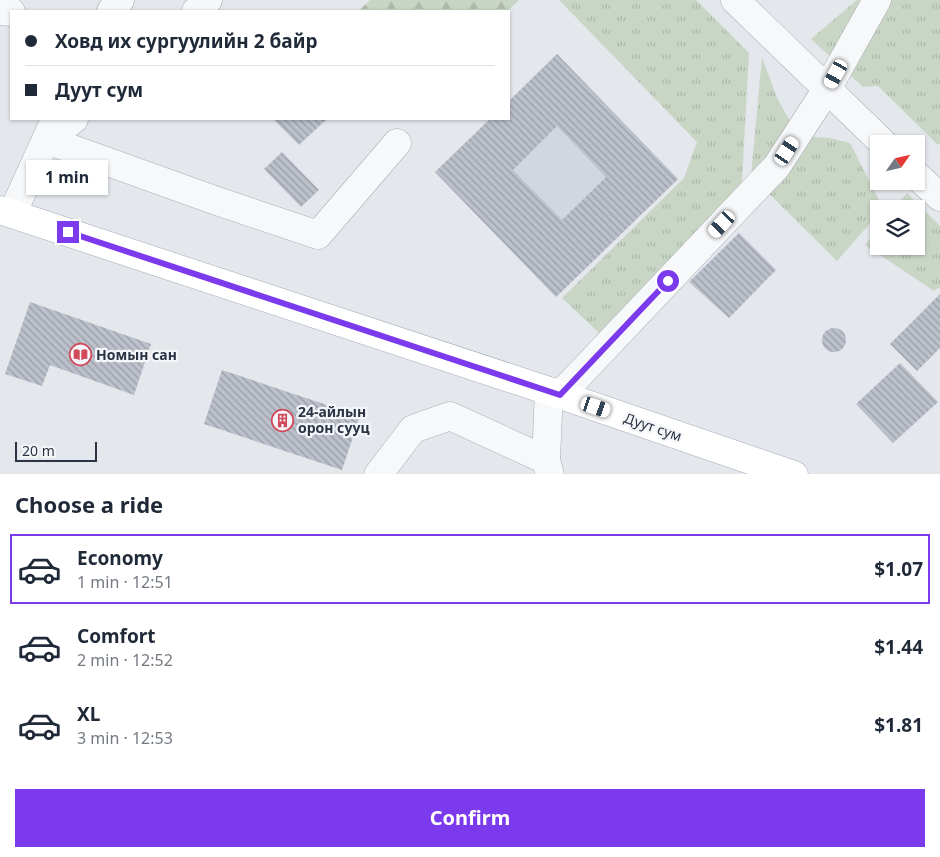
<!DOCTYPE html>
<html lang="en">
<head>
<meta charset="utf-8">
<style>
	:root { --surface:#fff; --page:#f6f6f7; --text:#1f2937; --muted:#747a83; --line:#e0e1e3; --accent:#7c3aed }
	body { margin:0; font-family:"Noto Sans",sans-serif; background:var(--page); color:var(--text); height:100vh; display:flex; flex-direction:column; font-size:19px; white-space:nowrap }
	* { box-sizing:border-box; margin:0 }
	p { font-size:16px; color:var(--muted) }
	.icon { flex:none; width:28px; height:28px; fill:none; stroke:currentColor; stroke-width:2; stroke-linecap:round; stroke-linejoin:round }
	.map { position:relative; height:474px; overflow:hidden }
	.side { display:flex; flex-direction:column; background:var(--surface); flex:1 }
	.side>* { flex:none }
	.top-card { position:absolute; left:10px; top:10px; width:500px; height:110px; border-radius:0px; box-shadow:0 1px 4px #0004; display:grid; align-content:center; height:110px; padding:0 15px; background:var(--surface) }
	.needle { width:32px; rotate:56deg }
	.controls { position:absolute; left:870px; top:135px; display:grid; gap:10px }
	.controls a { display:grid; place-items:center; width:55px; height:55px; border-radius:0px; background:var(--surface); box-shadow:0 1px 4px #0004; font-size:25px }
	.scale { position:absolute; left:15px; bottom:12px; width:82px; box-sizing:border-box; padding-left:5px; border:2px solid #2b3445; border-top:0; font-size:14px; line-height:18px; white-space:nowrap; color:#2b3445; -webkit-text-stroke:4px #f4f6f9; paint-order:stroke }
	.end { position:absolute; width:22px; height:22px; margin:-11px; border:6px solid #7c3aed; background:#fff; box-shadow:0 0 0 2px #fff }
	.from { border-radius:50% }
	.bubble { position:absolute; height:35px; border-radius:0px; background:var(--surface); box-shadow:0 1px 4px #0004; font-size:16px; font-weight:700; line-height:35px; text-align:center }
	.car { position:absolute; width:15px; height:30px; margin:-15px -8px; border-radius:6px; box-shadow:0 0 4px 1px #0007; background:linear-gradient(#fff 24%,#345 0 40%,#fff 0 76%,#345 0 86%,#fff 0) }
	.top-card b { display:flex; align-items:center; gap:18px; height:48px; font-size:19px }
	.top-card b+b { border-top:1px solid var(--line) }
	.top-card i { width:12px; height:12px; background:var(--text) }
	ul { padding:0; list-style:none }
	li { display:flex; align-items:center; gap:15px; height:70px; margin:0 10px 8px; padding:0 5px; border:2px solid transparent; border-radius:0px }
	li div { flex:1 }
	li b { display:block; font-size:19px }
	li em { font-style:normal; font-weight:700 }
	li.active { border-color:var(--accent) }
	li>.icon { width:45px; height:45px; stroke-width:1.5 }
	h2 { padding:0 15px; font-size:22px; line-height:60px }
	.action { display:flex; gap:10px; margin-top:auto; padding:10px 15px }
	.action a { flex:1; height:58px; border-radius:0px; background:var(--accent); color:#fff; font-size:20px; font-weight:700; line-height:58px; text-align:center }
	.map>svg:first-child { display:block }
	.built { fill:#d2d6de }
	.grass { fill:url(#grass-tufts) }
	.forest { fill:url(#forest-firs) }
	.building { fill:url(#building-back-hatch); fill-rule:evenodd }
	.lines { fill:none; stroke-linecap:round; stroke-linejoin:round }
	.minor-casing { stroke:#a9aeb7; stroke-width:29 }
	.major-casing { stroke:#a3abb8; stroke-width:29 }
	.minor { stroke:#f7f8fa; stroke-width:28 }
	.major { stroke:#fff; stroke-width:28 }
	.route { stroke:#7c3aed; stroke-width:6 }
	.labels { text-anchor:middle; stroke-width:4.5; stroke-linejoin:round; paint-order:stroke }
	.poi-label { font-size:14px; font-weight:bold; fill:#2b3445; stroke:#f4f6f9; text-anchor:start }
	.street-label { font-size:14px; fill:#2b3445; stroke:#f4f6f9 }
</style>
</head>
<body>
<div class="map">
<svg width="940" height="475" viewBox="0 0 940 475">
	<defs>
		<pattern id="grass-tufts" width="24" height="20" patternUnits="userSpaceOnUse" patternTransform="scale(1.25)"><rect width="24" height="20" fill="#c9d6c5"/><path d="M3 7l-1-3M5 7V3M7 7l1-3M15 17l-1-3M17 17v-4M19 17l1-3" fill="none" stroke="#adb8ab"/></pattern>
		<pattern id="forest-firs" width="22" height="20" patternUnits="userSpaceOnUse" patternTransform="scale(1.25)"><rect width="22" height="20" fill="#c9d6c5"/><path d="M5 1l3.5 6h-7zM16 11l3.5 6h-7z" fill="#adb8ab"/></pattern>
		<pattern id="building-back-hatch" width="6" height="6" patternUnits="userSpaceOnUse" patternTransform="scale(1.25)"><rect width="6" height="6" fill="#bbc0ca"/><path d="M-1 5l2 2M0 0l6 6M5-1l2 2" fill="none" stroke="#989da6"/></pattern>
	</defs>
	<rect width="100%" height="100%" fill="#e4e7ec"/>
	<!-- built -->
	<polygon class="built" points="557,54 678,179 556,297 435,172 490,119 509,119 509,101"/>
	<!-- grass -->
	<g class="grass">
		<polygon points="559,0 696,0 749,53 740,216 614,347 562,298 684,178 697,142"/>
		<polygon points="857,0 940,0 940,143 938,145 878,86 863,87 811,39"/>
		<polygon points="762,57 777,98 789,119 805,136 829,138 850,143 883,208 879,209 879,213 837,261 751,176"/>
		<polygon points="907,193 940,226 940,287 934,291 865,245 879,228 879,246 916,246 916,209 894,209"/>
	</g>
	<!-- forest -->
	<polygon class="forest" points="370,0 519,0 508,11 359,11"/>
	<!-- building -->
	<g class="building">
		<path d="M557 54 678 179 556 297 435 172 490 119H509V101ZM557 126 606 177 562 220 513 170Z"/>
		<polygon points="273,119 327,119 299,145"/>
		<polygon points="282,152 319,190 301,207 264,169"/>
		<polygon points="739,233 776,270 729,318 689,282"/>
		<polygon points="940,294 940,348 917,371 890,344"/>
		<polygon points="30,302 151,344 134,395 50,365 42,386 5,374"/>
		<circle cx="834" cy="340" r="12"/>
		<polygon points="900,363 938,402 893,443 856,404"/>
		<polygon points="222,370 360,416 342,470 204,424"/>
	</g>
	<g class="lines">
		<defs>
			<g id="minor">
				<polyline points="735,0 884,144"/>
				<polyline points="0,11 11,12"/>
				<polyline points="111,11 120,0"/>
				<polyline points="196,11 208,0"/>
				<polyline points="74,119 47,140 214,200 318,235 397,143"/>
				<polyline points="916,175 940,197"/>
				<polyline points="12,214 54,122"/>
				<polyline points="549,391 546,460 550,475"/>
				<polyline points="560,395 777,166 827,89 877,0"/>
				<polyline points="378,475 413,429 450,416 546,460"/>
			</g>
			<polyline id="major" points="0,210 549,391 794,475"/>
		</defs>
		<!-- minor casing -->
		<use href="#minor" class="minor-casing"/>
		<!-- major casing -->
		<use href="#major" class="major-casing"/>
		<!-- minor -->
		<use href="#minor" class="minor"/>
		<!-- major -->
		<use href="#major" class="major"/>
	</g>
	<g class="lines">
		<!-- route -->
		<polyline class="route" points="68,232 560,395 668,281"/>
	</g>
	<!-- icons -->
	<defs>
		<symbol id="library-ring" viewBox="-11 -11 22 22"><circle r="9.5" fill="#f4f6f9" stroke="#d1495b" stroke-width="1.5"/><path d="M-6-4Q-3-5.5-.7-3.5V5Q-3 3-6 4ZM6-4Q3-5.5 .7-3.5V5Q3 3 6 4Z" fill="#d1495b"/></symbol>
		<symbol id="building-ring" viewBox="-11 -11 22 22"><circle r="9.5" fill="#f4f6f9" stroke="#d1495b" stroke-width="1.5"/><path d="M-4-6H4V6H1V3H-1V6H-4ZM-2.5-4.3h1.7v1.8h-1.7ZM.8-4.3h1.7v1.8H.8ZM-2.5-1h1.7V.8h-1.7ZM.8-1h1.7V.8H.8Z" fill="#d1495b"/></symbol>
	</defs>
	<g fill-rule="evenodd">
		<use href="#library-ring" x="68" y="342" width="25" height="25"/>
		<use href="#building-ring" x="270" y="408" width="25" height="25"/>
	</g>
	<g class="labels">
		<!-- poi labels -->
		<g class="poi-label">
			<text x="96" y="360">Номын сан</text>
			<text x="298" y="417">24-айлын<tspan x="298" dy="16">орон сууц</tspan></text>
		</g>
		<!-- street labels -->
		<g class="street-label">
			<text transform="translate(653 427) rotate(19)" y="5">Дуут сум</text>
		</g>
	</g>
</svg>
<div class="controls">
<a><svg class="needle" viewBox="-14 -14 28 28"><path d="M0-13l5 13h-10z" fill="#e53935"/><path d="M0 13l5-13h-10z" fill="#747a83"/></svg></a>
<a><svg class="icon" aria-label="layers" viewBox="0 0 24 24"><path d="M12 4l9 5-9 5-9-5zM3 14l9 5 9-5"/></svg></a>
</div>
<div class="scale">20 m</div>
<i class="end from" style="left:668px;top:281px"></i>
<i class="end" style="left:68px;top:232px"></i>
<div class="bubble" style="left:26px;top:160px;width:82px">1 min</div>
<i class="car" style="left:836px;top:74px;rotate:209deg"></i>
<i class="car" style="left:787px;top:151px;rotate:33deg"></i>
<i class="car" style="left:722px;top:224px;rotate:223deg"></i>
<i class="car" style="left:596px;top:407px;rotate:109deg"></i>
<div class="top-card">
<b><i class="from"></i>Ховд их сургуулийн 2 байр</b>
<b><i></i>Дуут сум</b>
</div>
</div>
<section class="side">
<h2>Choose a ride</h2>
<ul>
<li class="active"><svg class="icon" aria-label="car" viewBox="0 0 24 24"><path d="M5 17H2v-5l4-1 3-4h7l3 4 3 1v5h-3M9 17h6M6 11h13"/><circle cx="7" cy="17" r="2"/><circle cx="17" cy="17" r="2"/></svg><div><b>Economy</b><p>1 min · 12:51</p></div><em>$1.07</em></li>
<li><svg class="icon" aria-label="car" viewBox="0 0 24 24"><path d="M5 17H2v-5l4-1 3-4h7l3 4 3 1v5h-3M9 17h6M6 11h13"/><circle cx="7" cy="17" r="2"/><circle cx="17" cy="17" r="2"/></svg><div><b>Comfort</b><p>2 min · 12:52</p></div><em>$1.44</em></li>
<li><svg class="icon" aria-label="car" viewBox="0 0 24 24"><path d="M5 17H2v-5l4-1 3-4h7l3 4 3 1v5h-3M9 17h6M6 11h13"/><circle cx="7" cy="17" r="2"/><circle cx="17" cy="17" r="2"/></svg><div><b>XL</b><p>3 min · 12:53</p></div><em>$1.81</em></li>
</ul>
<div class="action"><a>Confirm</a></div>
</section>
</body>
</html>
